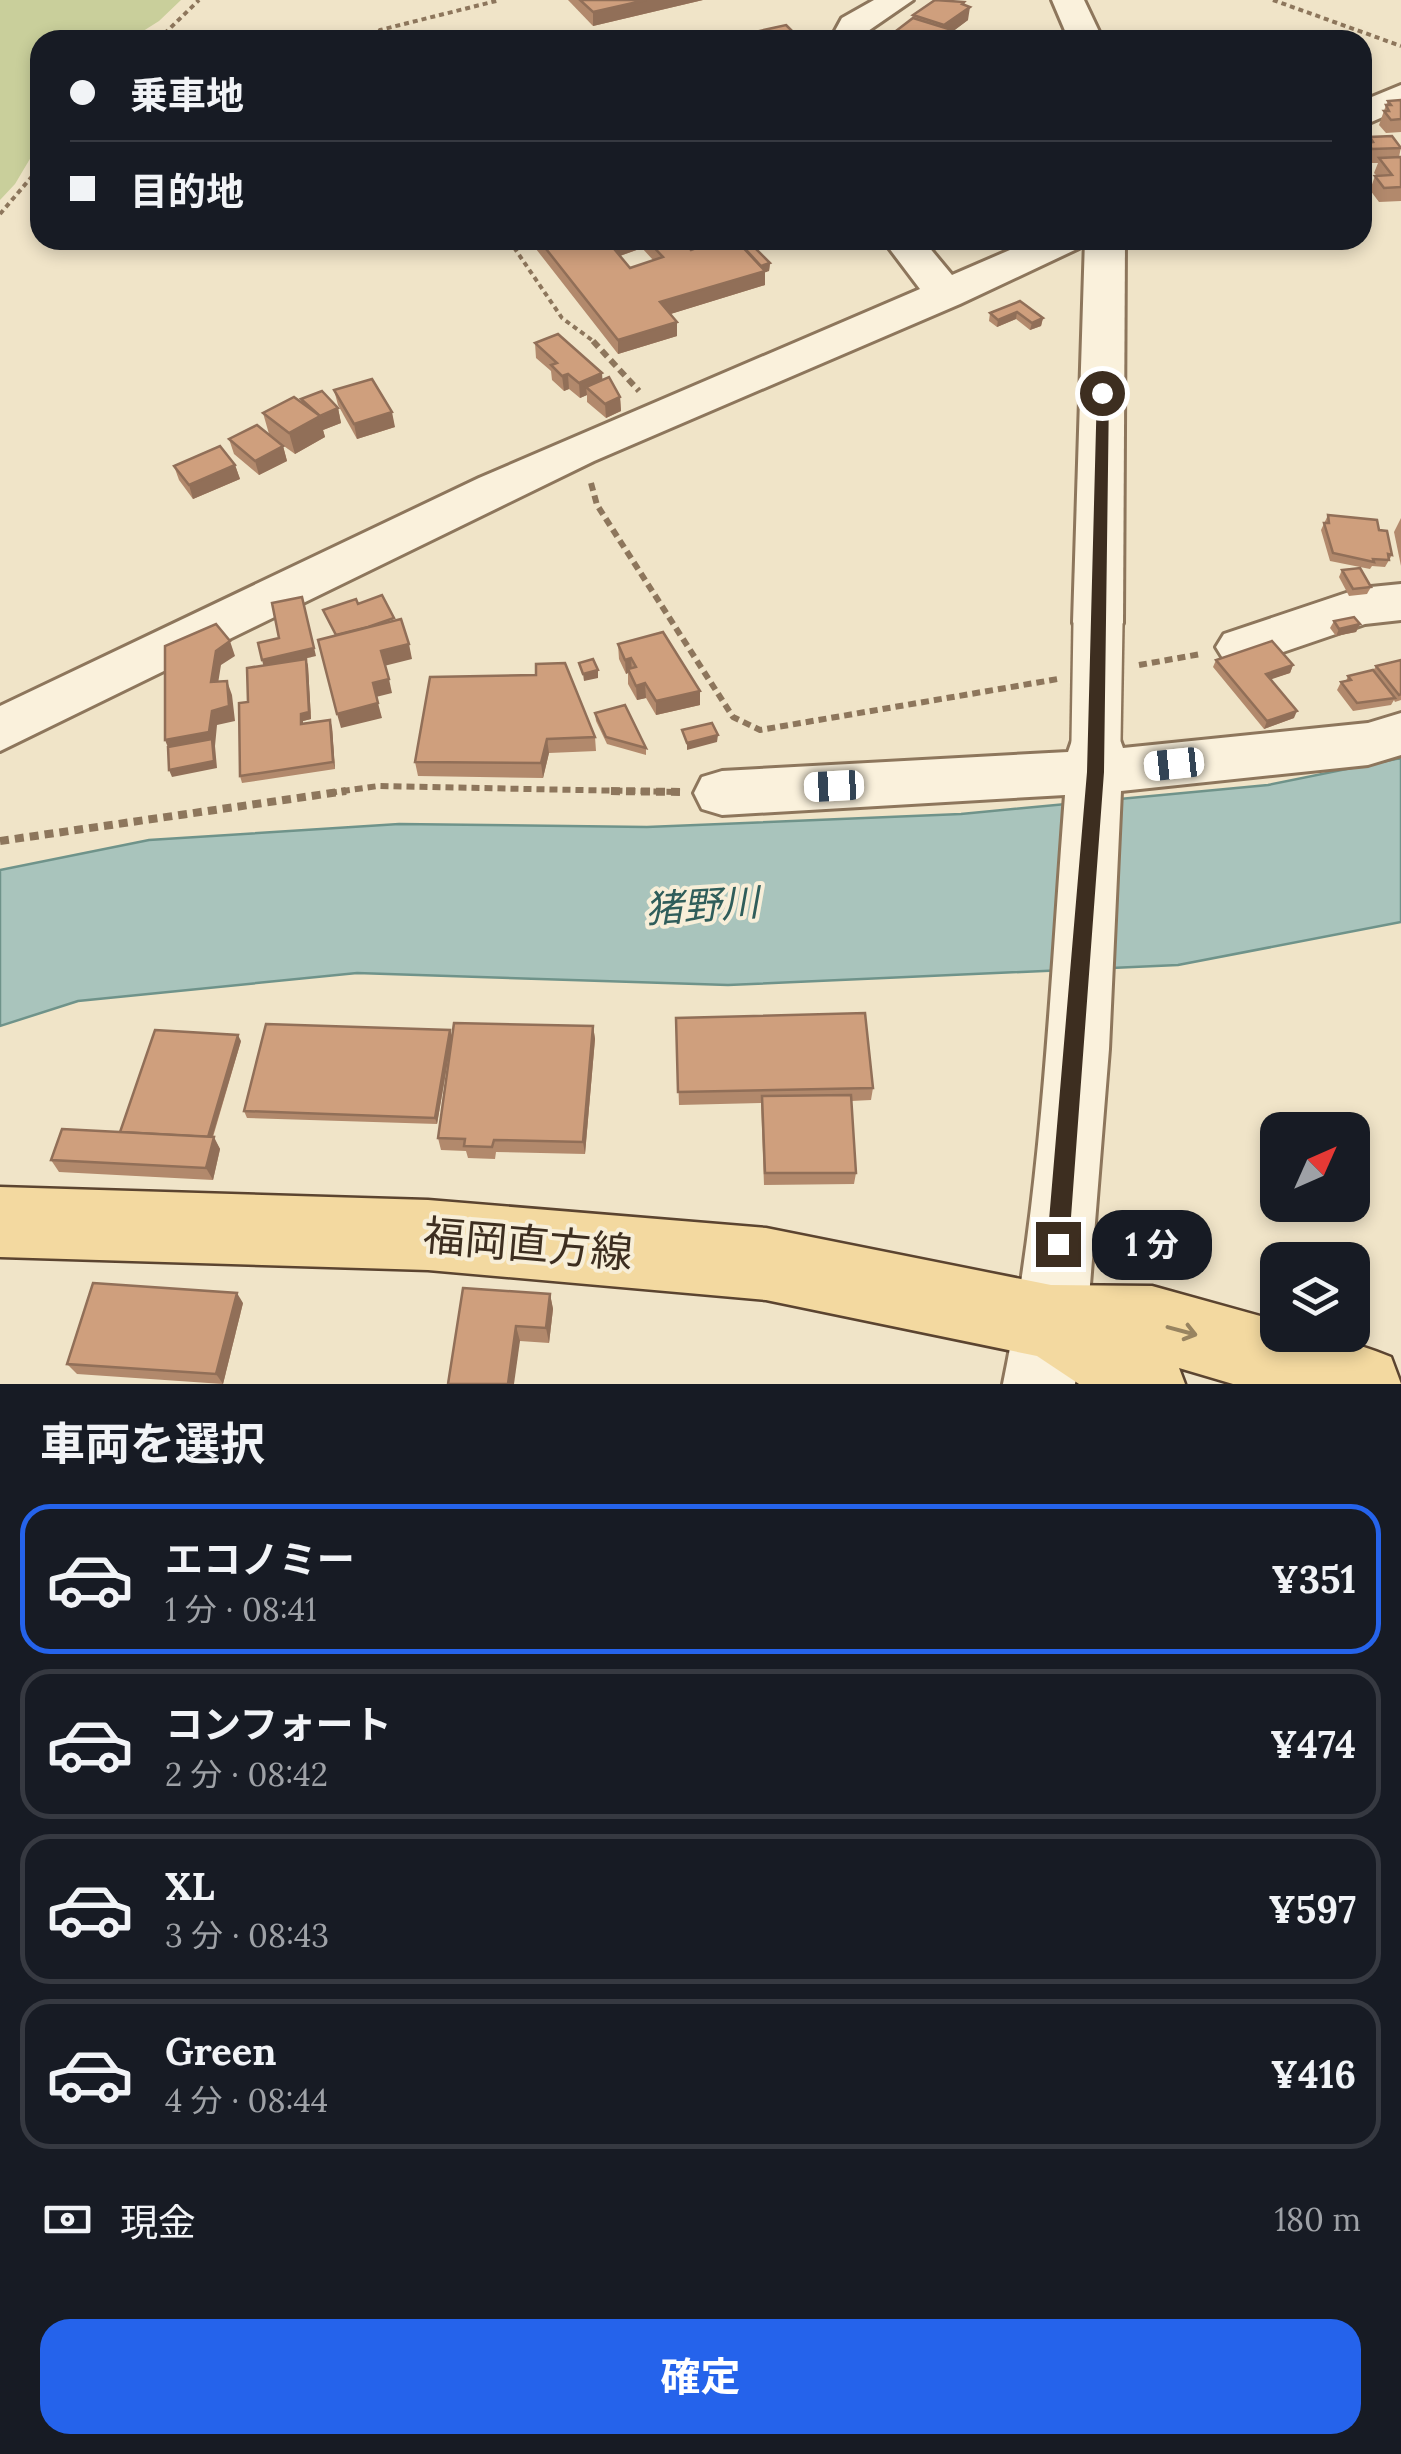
<!DOCTYPE html>
<html lang="ja">
<head>
<meta charset="utf-8">
<style>
	:root { --surface:#171b24; --page:#242831; --text:#f1f3f6; --muted:#9ea1a6; --line:#363941; --accent:#2563eb }
	body { margin:0; font-family:Lora,"Noto Sans JP",serif; background:var(--page); color:var(--text); height:100vh; display:flex; flex-direction:column; font-size:38px; white-space:nowrap }
	* { box-sizing:border-box; margin:0 }
	p { font-size:32px; color:var(--muted) }
	.icon { flex:none; width:55px; height:55px; fill:none; stroke:currentColor; stroke-width:2; stroke-linecap:round; stroke-linejoin:round }
	.map { position:relative; height:1384px; overflow:hidden }
	.sheet { display:flex; flex-direction:column; background:var(--surface); flex:1 }
	.sheet>* { flex:none }
	.top-card { position:absolute; left:30px; top:30px; width:1342px; height:220px; border-radius:30px; box-shadow:0 5px 15px #0003; display:grid; align-content:center; height:220px; padding:0 40px; background:var(--surface) }
	.needle { width:65px; rotate:45deg }
	.fabs { position:absolute; left:1260px; top:1112px; display:grid; gap:20px }
	.fabs a { display:grid; place-items:center; width:110px; height:110px; border-radius:20px; background:var(--surface); box-shadow:0 5px 15px #0003; font-size:50px }
	.end { position:absolute; width:45px; height:45px; margin:-22px; border:12px solid #3d2e20; background:#fff; box-shadow:0 0 0 5px #fff }
	.from { border-radius:50% }
	.bubble { position:absolute; height:70px; border-radius:30px; background:var(--surface); box-shadow:0 5px 15px #0003; font-size:32px; font-weight:700; line-height:70px; text-align:center }
	.car { position:absolute; width:30px; height:60px; margin:-30px -15px; border-radius:12px; box-shadow:0 0 8px 2px #0007; background:linear-gradient(#fff 24%,#345 0 40%,#fff 0 76%,#345 0 86%,#fff 0) }
	.top-card b { display:flex; align-items:center; gap:35px; height:95px; font-size:38px }
	.top-card b+b { border-top:2px solid var(--line) }
	.top-card i { width:25px; height:25px; background:var(--text) }
	ul { padding:0; list-style:none }
	li { display:flex; align-items:center; gap:30px; height:150px; margin:0 20px 15px; padding:0 20px; border:5px solid var(--line); border-radius:30px }
	li div { flex:1 }
	li b { display:block; font-size:38px }
	li em { font-style:normal; font-weight:700 }
	li.current { border-color:var(--accent) }
	li>.icon { width:90px; height:90px; stroke-width:1.5 }
	h2 { padding:0 40px; font-size:45px; line-height:120px }
	.pay { display:flex; align-items:center; gap:25px; height:110px; padding:0 40px; font-size:38px }
	.pay p { margin-inline-start:auto }
	.action { display:flex; gap:20px; margin-top:auto; padding:20px 40px }
	.action a { flex:1; height:115px; border-radius:30px; background:var(--accent); color:#fff; font-size:40px; font-weight:700; line-height:115px; text-align:center }
	.map>svg:first-child { display:block }
	.green { fill:#c9cf9b }
	.water { fill:#a9c4bc; stroke:#6f938a; stroke-width:2.5 }
	.lines { fill:none; stroke-linecap:round; stroke-linejoin:round }
	.minor-casing { stroke:#8d765c; stroke-width:6 }
	.major-casing { stroke:#5b4430; stroke-width:5 }
	.path-far2 { stroke:#8d765c; stroke-width:4; stroke-dasharray:5 4; stroke-linecap:butt }
	.path-far1 { stroke:#8d765c; stroke-width:6; stroke-dasharray:8 5; stroke-linecap:butt }
	.path { stroke:#8d765c; stroke-width:8; stroke-dasharray:9 6; stroke-linecap:butt }
	.minor { fill:#faf1dc; fill-rule:evenodd }
	.major { fill:#f3d9a0; fill-rule:evenodd }
	.minor-bridge-casing { stroke:#8d765c; stroke-width:54; stroke-linecap:butt }
	.minor-bridge { stroke:#faf1dc; stroke-width:49 }
	.wall { fill:#b2896c; fill-rule:evenodd }
	.shaded-wall { fill:#916f58 }
	.building { fill:#cf9f7d; stroke:#916f58; stroke-width:2.5 }
	.oneway { stroke:#988460 }
	.route { fill:#3d2e20 }
	.labels { text-anchor:middle; stroke-width:8; stroke-linejoin:round; paint-order:stroke }
	.water-label { font-size:38px; font-style:italic; fill:#2f5d5a; stroke:#f7eed8 }
	.near-street-label { font-size:42px; fill:#3d2e20; stroke:#f7eed8 }
</style>
</head>
<body>
<div class="map">
<svg width="1401" height="1384" viewBox="0 0 1401 1384">
	<rect width="100%" height="100%" fill="#f0e4c8"/>
	<!-- green -->
	<polygon class="green" points="0,0 181,0 159,21 129,40 40,40 40,142 15,184 0,200"/>
	<!-- water -->
	<polygon class="water" points="1401,758 1401,922 1178,965 728,985 357,973 78,1001 0,1026 0,870 149,840 399,824 647,827 961,814 1268,785"/>
	<g class="lines">
		<defs>
			<g id="minor">
				<polygon points="874,0 913,0 868,31 864,40 830,40 842,18"/>
				<polygon points="1052,0 1084,0 1103,40 1069,40"/>
				<polygon points="1401,85 1401,109 1362,126 1362,101"/>
				<polygon points="883,240 923,240 952,275 1033,240 1085,240 1079,248 960,304 594,461 0,751 0,706 479,478 920,289"/>
				<polygon points="1085,240 1125,240 1123,623 1116,636 1098,641 1080,636 1073,623"/>
				<polygon points="1401,584 1401,620 1365,624 1242,666 1224,660 1216,647 1224,634 1361,588"/>
				<path d="M1401 713V755L1368 765 1121 791 1109 1049 1087 1322 1075 1384H1003C1042 1196 1050 988 1065 795L722 815 702 809 694 793 702 777 722 771 1068 752 1077 726 1096 720 1115 726 1123 748 1368 723Z"/>
			</g>
			<path id="major" d="M0 1187 428 1200 766 1228 1051 1285 1152 1286 1278 1321V1335C1322 1335 1350 1340 1391 1357L1401 1384H1233L1179 1368 1185 1384H1079L1037 1356 766 1300 428 1270 0 1257Z"/>
		</defs>
		<!-- minor casing -->
		<use href="#minor" class="minor-casing"/>
		<!-- major casing -->
		<use href="#major" class="major-casing"/>
		<!-- path-far2 -->
		<g class="path-far2">
			<polyline points="1273,0 1401,46"/>
			<polyline points="158,40 199,0"/>
			<polyline points="375,40 380,30 500,0"/>
			<polyline points="0,214 40,167"/>
			<polyline points="509,240 562,318 596,343"/>
		</g>
		<!-- path-far1 -->
		<g class="path-far1">
			<polyline points="593,341 639,391"/>
			<polyline points="591,483 597,505 733,717 760,730 1058,679"/>
			<polyline points="1139,665 1201,654"/>
			<polyline points="329,793 378,786 680,792"/>
		</g>
		<!-- path -->
		<g class="path">
			<polyline points="611,791 680,792"/>
			<polyline points="0,841 346,791"/>
		</g>
		<!-- minor -->
		<use href="#minor" class="minor"/>
		<!-- major -->
		<use href="#major" class="major"/>
		<defs>
			<polyline id="minor-bridge" points="1096,741 1098,623"/>
		</defs>
		<!-- minor-bridge casing -->
		<use href="#minor-bridge" class="minor-bridge-casing"/>
		<!-- minor-bridge -->
		<use href="#minor-bridge" class="minor-bridge"/>
	</g>
	<!-- wall -->
	<g class="wall">
		<polygon points="568,0 703,0 593,26"/>
		<polygon points="964,2 968,20 952,32 950,40 891,40 892,34 912,18 913,15"/>
		<polygon points="1401,100 1401,132 1386,133 1379,125 1386,105 1388,101"/>
		<polygon points="1370,137 1401,147 1399,157 1401,157 1401,201 1379,202 1370,190 1375,176 1377,176 1374,173 1378,163 1367,163 1362,158 1366,143 1368,142"/>
		<path d="M529 240H682L691 250 695 248 688 240H747L770 263 769 271 765 272V285L670 314 677 336 618 354ZM642 248 653 260 630 268 620 256Z"/>
		<polygon points="1020,301 1043,318 1041,326 1030,330 1016,319 997,327 989,321 990,313"/>
		<polygon points="535,343 603,379 620,397 621,411 606,418 587,402 587,395 580,398 569,389 564,391 552,380 551,371 536,358"/>
		<polygon points="334,390 395,427 357,439 338,405"/>
		<polygon points="301,399 338,408 341,423 323,430 325,437 295,454 274,439 283,446 287,461 259,475 234,454 229,439 269,434 263,413 302,403"/>
		<polygon points="235,465 240,479 193,499 179,480 174,466"/>
		<polygon points="1328,515 1379,530 1392,555 1385,567 1372,566 1370,569 1330,561 1321,530"/>
		<polygon points="1401,518 1401,566 1394,532"/>
		<polygon points="1342,570 1371,587 1367,594 1349,596 1339,577"/>
		<polygon points="1334,621 1360,624 1356,632 1336,636 1330,628"/>
		<polygon points="618,644 700,705 656,715 646,698 637,700 628,684 628,673 626,674 619,659"/>
		<polygon points="316,656 294,661 306,659 308,666 311,719 303,721 303,724 332,727 335,769 242,783 240,776 248,702 247,668"/>
		<polygon points="1216,660 1293,665 1290,673 1270,679 1294,718 1264,729 1213,667"/>
		<polygon points="1401,660 1401,700 1395,702 1394,700 1391,705 1353,711 1337,690 1341,682 1346,681 1348,676 1373,671 1376,666"/>
		<polygon points="536,675 595,737 596,751 549,753 543,778 418,776 415,762"/>
		<polygon points="595,713 646,748 646,755 607,744 596,721"/>
		<polygon points="676,1018 873,1088 871,1100 851,1101 856,1173 854,1184 764,1185 761,1103 679,1105"/>
		<polygon points="593,1026 595,1039 585,1154 496,1152 495,1159 468,1158 466,1151 441,1150 438,1138"/>
		<polygon points="450,1030 452,1037 437,1124 247,1118 244,1111"/>
		<polygon points="241,1041 213,1137 220,1149 213,1180 59,1172 51,1160 120,1132"/>
		<polygon points="550,1294 553,1309 549,1343 520,1341 448,1384"/>
		<polygon points="243,1303 223,1384 77,1374 67,1364"/>
	</g>
	<!-- shaded-wall -->
	<g class="shaded-wall">
		<polygon points="646,0 703,0 593,26 593,12"/>
		<polygon points="964,2 963,12 970,7 968,20 952,32 950,40 939,40 942,38 944,25"/>
		<polygon points="624,240 642,240 642,248 611,259 610,244"/>
		<polygon points="770,263 769,271 765,272 765,285 661,317 660,302"/>
		<polygon points="1017,312 1016,319 997,327 998,320"/>
		<polygon points="1043,318 1041,326 1030,330 1032,323"/>
		<polygon points="677,322 677,336 618,354 618,340"/>
		<polygon points="602,373 603,388 586,387 587,395 580,398 579,383"/>
		<polygon points="568,374 569,389 564,391 562,376"/>
		<polygon points="620,397 621,411 606,418 605,404"/>
		<polygon points="338,408 341,423 323,430 325,437 295,454 289,433"/>
		<polygon points="392,412 395,427 357,439 354,424"/>
		<polygon points="283,446 287,461 259,475 255,461"/>
		<polygon points="235,465 240,479 193,499 189,485"/>
		<polygon points="304,604 316,656 264,668 262,660"/>
		<polygon points="1360,624 1356,632 1336,636 1339,629"/>
		<polygon points="230,641 235,656 221,665 216,696 211,682 216,651"/>
		<polygon points="409,644 412,659 384,666 381,651"/>
		<polygon points="631,658 632,672 628,669 628,673 626,674 625,660"/>
		<polygon points="306,659 308,666 311,719 303,721 303,731 301,714"/>
		<polygon points="1293,665 1290,673 1263,682 1266,674"/>
		<polygon points="598,670 598,678 584,681 583,674"/>
		<polygon points="389,679 392,693 376,697 373,683"/>
		<polygon points="227,681 232,695 235,721 217,725 215,746 217,768 172,777 169,770 171,755 165,740 212,711"/>
		<polygon points="645,683 646,698 637,700 636,686"/>
		<polygon points="700,691 700,705 656,715 656,701"/>
		<polygon points="378,703 382,718 341,728 337,714"/>
		<polygon points="1297,711 1294,718 1264,729 1267,721"/>
		<polygon points="330,720 332,727 335,769 333,762"/>
		<polygon points="718,735 717,742 687,750 687,743"/>
		<polygon points="547,739 549,753 543,778 541,763"/>
		<polygon points="593,1026 595,1039 585,1154 583,1142"/>
		<polygon points="450,1030 452,1037 437,1124 435,1118"/>
		<polygon points="238,1035 241,1041 209,1148 206,1142"/>
		<polygon points="214,1137 220,1149 213,1180 206,1168"/>
		<polygon points="237,1293 243,1303 223,1384 216,1374"/>
		<polygon points="550,1294 553,1309 549,1343 546,1328"/>
		<polygon points="516,1326 520,1341 514,1384 508,1384"/>
	</g>
	<!-- building -->
	<g class="building">
		<polygon points="580,0 646,0 593,12"/>
		<polygon points="935,0 964,2 962,4 970,7 944,25 913,15"/>
		<polygon points="913,18 952,30 939,40 911,40 892,34"/>
		<polygon points="786,25 797,36 802,35 806,40 741,40 737,36"/>
		<polygon points="725,35 730,40 701,40"/>
		<polygon points="1401,100 1401,119 1391,120 1384,111 1389,111 1386,105 1391,105 1388,101"/>
		<polygon points="1392,136 1401,148 1372,149 1366,143 1373,142 1370,137"/>
		<polygon points="1401,157 1401,187 1384,188 1375,176 1392,175 1379,158"/>
		<polygon points="539,240 624,240 610,244 630,268 663,257 647,240 682,240 691,250 699,247 695,243 701,240 736,240 765,271 660,302 677,322 618,340"/>
		<polygon points="737,240 747,240 770,263 761,266"/>
		<polygon points="1020,301 1043,318 1032,323 1017,312 998,320 990,313"/>
		<polygon points="558,334 602,373 579,383 568,374 562,376 551,365 557,363 535,343"/>
		<polygon points="609,377 620,397 605,404 586,387"/>
		<polygon points="372,379 392,412 354,424 334,390"/>
		<polygon points="322,391 338,408 320,416 301,399"/>
		<polygon points="294,397 320,416 289,433 263,413"/>
		<polygon points="257,425 283,446 255,461 229,439"/>
		<polygon points="220,446 235,465 189,485 174,466"/>
		<polygon points="1328,515 1377,520 1379,530 1387,531 1392,555 1388,554 1389,560 1373,559 1374,562 1333,553 1324,523 1329,523"/>
		<polygon points="1360,568 1371,587 1353,589 1342,570"/>
		<polygon points="382,595 394,618 368,627 336,635 323,610 356,599 358,604"/>
		<polygon points="302,597 314,648 262,660 258,643 279,638 272,603"/>
		<polygon points="1354,617 1360,624 1339,629 1334,621"/>
		<polygon points="401,619 409,644 381,651 389,679 373,683 378,703 337,714 318,640"/>
		<polygon points="216,624 230,641 216,651 211,682 227,681 229,706 212,711 209,732 165,740 165,646"/>
		<polygon points="663,632 700,691 656,701 645,683 636,686 628,669 636,667 631,658 625,660 618,644"/>
		<polygon points="1272,641 1293,665 1266,674 1297,711 1267,721 1216,660"/>
		<polygon points="306,659 309,712 301,714 301,724 330,720 333,762 240,776 239,703 248,702 247,668"/>
		<polygon points="593,659 598,670 583,674 579,663"/>
		<polygon points="1401,660 1401,694 1399,695 1376,666"/>
		<polygon points="565,663 595,737 547,739 541,763 415,762 430,677 536,675 536,664"/>
		<polygon points="1373,670 1395,698 1357,703 1341,682 1351,680 1348,676"/>
		<polygon points="625,705 646,748 606,737 595,713"/>
		<polygon points="712,723 718,735 687,743 682,730"/>
		<polygon points="212,739 214,761 169,770 168,747"/>
		<polygon points="865,1013 873,1088 678,1092 676,1018"/>
		<polygon points="454,1023 593,1026 583,1142 494,1140 492,1147 464,1146 465,1139 438,1138"/>
		<polygon points="266,1024 450,1030 435,1118 244,1111"/>
		<polygon points="155,1030 238,1035 208,1137 120,1132"/>
		<polygon points="851,1095 856,1173 765,1173 762,1096"/>
		<polygon points="62,1129 214,1137 206,1168 51,1160"/>
		<polygon points="93,1283 237,1293 216,1374 67,1364"/>
		<polygon points="463,1288 550,1294 546,1328 516,1326 508,1384 448,1384"/>
	</g>
	<!-- one-way arrows -->
	<defs><path id="oneway-shaft" d="M-6 0H5M1.5-3L5.5 0L1.5 3" fill="none" stroke-width="1.6" stroke-linecap="round" stroke-linejoin="round" transform="scale(2.5)"/></defs>
	<use class="oneway" href="#oneway-shaft" transform="translate(1182 1331) rotate(15)"/>
	<!-- route -->
	<polygon class="route" points="1097,390 1109,393 1104,772 1069,1244 1066,1251 1058,1255 1050,1251 1047,1244 1087,772"/>
	<g class="labels">
		<!-- water labels -->
		<g class="water-label">
			<text transform="translate(702 906) rotate(-4)" y="13">猪野川</text>
		</g>
		<!-- near-street labels -->
		<g class="near-street-label">
			<text transform="translate(528 1244) rotate(5)" y="15">福岡直方線</text>
		</g>
	</g>
</svg>
<div class="fabs">
<a><svg class="needle" viewBox="-14 -14 28 28"><path d="M0-13l5 13h-10z" fill="#e53935"/><path d="M0 13l5-13h-10z" fill="#9ea1a6"/></svg></a>
<a><svg class="icon" aria-label="layers" viewBox="0 0 24 24"><path d="M12 4l9 5-9 5-9-5zM3 14l9 5 9-5"/></svg></a>
</div>
<i class="end from" style="left:1102px;top:393px"></i>
<i class="end" style="left:1058px;top:1244px"></i>
<div class="bubble" style="left:1092px;top:1210px;width:120px">1 分</div>
<i class="car" style="left:1174px;top:764px;rotate:264deg"></i>
<i class="car" style="left:834px;top:786px;rotate:267deg"></i>
<div class="top-card">
<b><i class="from"></i>乗車地</b>
<b><i></i>目的地</b>
</div>
</div>
<section class="sheet">
<h2>車両を選択</h2>
<ul>
<li class="current"><svg class="icon" aria-label="car" viewBox="0 0 24 24"><path d="M5 17H2v-5l4-1 3-4h7l3 4 3 1v5h-3M9 17h6M6 11h13"/><circle cx="7" cy="17" r="2"/><circle cx="17" cy="17" r="2"/></svg><div><b>エコノミー</b><p>1 分 · 08:41</p></div><em>¥351</em></li>
<li><svg class="icon" aria-label="car" viewBox="0 0 24 24"><path d="M5 17H2v-5l4-1 3-4h7l3 4 3 1v5h-3M9 17h6M6 11h13"/><circle cx="7" cy="17" r="2"/><circle cx="17" cy="17" r="2"/></svg><div><b>コンフォート</b><p>2 分 · 08:42</p></div><em>¥474</em></li>
<li><svg class="icon" aria-label="car" viewBox="0 0 24 24"><path d="M5 17H2v-5l4-1 3-4h7l3 4 3 1v5h-3M9 17h6M6 11h13"/><circle cx="7" cy="17" r="2"/><circle cx="17" cy="17" r="2"/></svg><div><b>XL</b><p>3 分 · 08:43</p></div><em>¥597</em></li>
<li><svg class="icon" aria-label="car" viewBox="0 0 24 24"><path d="M5 17H2v-5l4-1 3-4h7l3 4 3 1v5h-3M9 17h6M6 11h13"/><circle cx="7" cy="17" r="2"/><circle cx="17" cy="17" r="2"/></svg><div><b>Green</b><p>4 分 · 08:44</p></div><em>¥416</em></li>
</ul>
<div class="pay"><svg class="icon" aria-label="cash" viewBox="0 0 24 24"><path d="M3 7h18v10H3z"/><circle cx="12" cy="12" r="2"/></svg>現金<p>180 m</p></div>
<div class="action"><a>確定</a></div>
</section>
</body>
</html>
